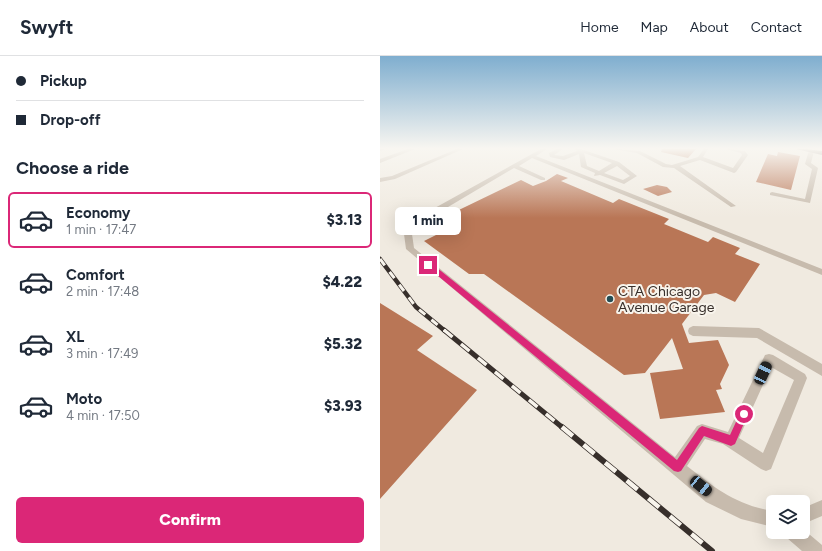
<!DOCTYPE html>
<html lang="en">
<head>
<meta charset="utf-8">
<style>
	:root { --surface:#fff; --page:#f2f2f3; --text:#1f2937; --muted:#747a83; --line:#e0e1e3; --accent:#db2777 }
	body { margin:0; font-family:Figtree,sans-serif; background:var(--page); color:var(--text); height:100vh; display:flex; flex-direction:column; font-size:15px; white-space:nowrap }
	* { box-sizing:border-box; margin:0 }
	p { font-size:13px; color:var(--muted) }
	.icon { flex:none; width:22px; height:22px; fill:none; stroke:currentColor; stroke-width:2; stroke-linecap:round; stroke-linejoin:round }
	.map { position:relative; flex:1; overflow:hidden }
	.side { display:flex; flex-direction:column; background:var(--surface); width:380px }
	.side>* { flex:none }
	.banner { display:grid; align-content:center; height:88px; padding:0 16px; background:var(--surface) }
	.tools { position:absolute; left:386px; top:439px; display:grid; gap:8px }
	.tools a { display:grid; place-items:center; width:44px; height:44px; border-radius:6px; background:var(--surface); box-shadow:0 4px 16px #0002; font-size:20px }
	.end { position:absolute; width:18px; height:18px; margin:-9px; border:5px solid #db2777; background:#fff; box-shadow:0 0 0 2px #fff }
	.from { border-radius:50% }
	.bubble { position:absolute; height:28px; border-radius:6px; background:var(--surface); box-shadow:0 4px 16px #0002; font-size:13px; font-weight:800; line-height:28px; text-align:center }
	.car { position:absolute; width:12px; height:24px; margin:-12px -6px; border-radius:5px; box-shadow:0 0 3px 1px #0007; background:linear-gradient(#222 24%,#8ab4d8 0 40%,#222 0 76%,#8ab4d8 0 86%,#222 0) }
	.banner b { display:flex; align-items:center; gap:14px; height:38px; font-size:15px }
	.banner b+b { border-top:1px solid var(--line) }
	.banner i { width:10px; height:10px; background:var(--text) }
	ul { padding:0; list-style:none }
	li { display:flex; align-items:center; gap:12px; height:56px; margin:0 8px 6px; padding:0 8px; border:2px solid transparent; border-radius:6px }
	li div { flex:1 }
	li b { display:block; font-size:15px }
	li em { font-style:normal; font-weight:800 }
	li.active { border-color:var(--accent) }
	li>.icon { width:36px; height:36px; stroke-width:1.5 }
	h2 { padding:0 16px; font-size:18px; line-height:48px }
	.cta { display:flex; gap:8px; margin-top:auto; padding:8px 16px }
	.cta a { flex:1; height:46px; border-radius:6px; background:var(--accent); color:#fff; font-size:16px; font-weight:800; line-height:46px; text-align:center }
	header { display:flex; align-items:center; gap:24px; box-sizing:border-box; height:56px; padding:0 20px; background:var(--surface); border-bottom:1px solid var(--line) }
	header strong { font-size:19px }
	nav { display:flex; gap:22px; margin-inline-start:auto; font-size:14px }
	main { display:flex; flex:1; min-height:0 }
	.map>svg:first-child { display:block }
	.building { fill:#b97656 }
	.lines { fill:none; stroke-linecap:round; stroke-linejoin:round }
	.minor { fill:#c7bbad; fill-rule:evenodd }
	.major { fill:#77685e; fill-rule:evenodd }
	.rail-far2-casing { stroke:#372f2b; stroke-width:4.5 }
	.rail-far1-casing { stroke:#372f2b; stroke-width:5 }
	.rail-casing { stroke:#372f2b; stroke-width:6 }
	.rail-far2 { stroke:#f8f4ec; stroke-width:3; stroke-dasharray:8; stroke-linecap:butt }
	.rail-far1 { stroke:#f8f4ec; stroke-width:3.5; stroke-dasharray:11; stroke-linecap:butt }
	.rail { stroke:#f8f4ec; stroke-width:4.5; stroke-dasharray:14; stroke-linecap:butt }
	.route { fill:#db2777 }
	.poi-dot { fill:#254d54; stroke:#f8f4ec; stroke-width:1.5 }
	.labels { text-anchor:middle; stroke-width:4; stroke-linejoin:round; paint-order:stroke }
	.poi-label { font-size:14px; fill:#372f2b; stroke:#f8f4ec; text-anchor:start }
</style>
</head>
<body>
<header>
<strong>Swyft</strong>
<nav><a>Home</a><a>Map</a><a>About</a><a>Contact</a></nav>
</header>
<main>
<section class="side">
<div class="banner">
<b><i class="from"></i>Pickup</b>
<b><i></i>Drop-off</b>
</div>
<h2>Choose a ride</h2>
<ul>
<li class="active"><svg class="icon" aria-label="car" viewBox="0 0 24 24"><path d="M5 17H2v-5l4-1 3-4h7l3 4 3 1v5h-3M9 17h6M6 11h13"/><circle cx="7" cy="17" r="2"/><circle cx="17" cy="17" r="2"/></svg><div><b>Economy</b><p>1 min · 17:47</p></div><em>$3.13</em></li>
<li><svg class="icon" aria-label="car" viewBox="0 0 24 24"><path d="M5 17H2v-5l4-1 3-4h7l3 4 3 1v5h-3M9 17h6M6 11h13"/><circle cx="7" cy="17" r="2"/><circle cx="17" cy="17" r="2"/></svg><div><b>Comfort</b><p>2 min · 17:48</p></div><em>$4.22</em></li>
<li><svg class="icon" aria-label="car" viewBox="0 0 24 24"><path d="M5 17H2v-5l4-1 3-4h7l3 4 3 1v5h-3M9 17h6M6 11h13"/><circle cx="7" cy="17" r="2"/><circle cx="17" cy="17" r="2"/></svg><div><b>XL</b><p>3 min · 17:49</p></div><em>$5.32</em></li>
<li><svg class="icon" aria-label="car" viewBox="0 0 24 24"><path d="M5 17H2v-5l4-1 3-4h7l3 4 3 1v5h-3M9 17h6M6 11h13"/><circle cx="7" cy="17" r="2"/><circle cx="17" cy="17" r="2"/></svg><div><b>Moto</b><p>4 min · 17:50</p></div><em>$3.93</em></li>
</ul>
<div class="cta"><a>Confirm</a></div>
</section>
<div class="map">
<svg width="442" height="495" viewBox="0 0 442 495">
	<rect width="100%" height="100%" fill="#f0eae0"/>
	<!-- building -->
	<g class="building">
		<polygon points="282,93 316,93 308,102 281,96"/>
		<polygon points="398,96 420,100 411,134 376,126 388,98 397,100"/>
		<polygon points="177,118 188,122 181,125 233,147 239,143 289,163 284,168 328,186 333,181 360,192 355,198 380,208 355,246 336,237 324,239 302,268 309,287 338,284 349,309 340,328 342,333 336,334 345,356 280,363 270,317 303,313 292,282 265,317 244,319 104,218 89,218 44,185 66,174 54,166 141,124 153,130 166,125"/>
		<polygon points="277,129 287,131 292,136 278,140 263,133"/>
		<polygon points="0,247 53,280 37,294 97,334 0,443"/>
	</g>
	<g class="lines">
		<!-- minor -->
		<g class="minor">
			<polygon points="0,93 6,93 0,95"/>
			<polygon points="28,93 35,93 0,107 0,103"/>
			<polygon points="77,93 83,93 15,123 0,126 0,122 12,120"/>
			<path d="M161 93H167L156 100 442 213V219L152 102 139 110 165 122V124H161L134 112 41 167 32 178 34 192 295 401 317 370 322 368 348 376 385 299 389 298 393 299 425 318 427 322 391 413 386 415 381 413 343 388 325 383 307 410C335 432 356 449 393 455V471L361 463 326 446 26 193 24 178 35 163ZM391 311 414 324 383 397 359 382Z"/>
			<path d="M177 93H183L174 99 183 100 197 95 195 93H201L239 106 257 120 244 128 220 119 214 120 215 117 201 111 199 98 184 104 170 101 169 97ZM204 97 232 107 219 115 207 110ZM237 110 250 120 243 124 224 117Z"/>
			<polygon points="233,93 260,95 286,108 292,109 318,101 324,93 328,93 323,101 353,112 362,99 361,97 346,93 365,95 368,99 356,116 354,117 320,104 300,110 356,150 351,151 294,112 283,111 257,97"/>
			<polygon points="429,94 434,95 431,107 438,112 430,147 390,139 390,137 392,136 425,143 432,113 425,108"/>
			<polygon points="313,270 379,272 442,308 442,320 377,282 313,280 309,278 308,275 309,272"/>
			<polygon points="442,444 442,460 423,468 423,452"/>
			<polygon points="423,473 442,489 442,495 422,495 407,482 404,476 423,476"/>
		</g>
		<!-- major -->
		<polygon class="major" points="416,93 426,93 442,95 442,99"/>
		<defs>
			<polyline id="rail-far2" points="0,203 36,251 65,275"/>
			<polyline id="rail-far1" points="64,274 183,372"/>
			<polyline id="rail" points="182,371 332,495"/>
		</defs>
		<!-- rail-far2 casing -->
		<use href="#rail-far2" class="rail-far2-casing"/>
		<!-- rail-far1 casing -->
		<use href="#rail-far1" class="rail-far1-casing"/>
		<!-- rail casing -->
		<use href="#rail" class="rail-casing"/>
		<!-- rail-far2 -->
		<use href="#rail-far2" class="rail-far2"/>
		<!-- rail-far1 -->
		<use href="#rail-far1" class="rail-far1"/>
		<!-- rail -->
		<use href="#rail" class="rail"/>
	</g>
	<!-- sky -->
	<linearGradient id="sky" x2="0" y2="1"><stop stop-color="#7faecf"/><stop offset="0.57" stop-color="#f8f6f1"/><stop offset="1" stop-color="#f8f6f1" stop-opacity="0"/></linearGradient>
	<rect width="442" height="162" fill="url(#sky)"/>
	<!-- route -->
	<polygon class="route" points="46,207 51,207 297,404 319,372 322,370 350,379 361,355 364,354 368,358 355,388 351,390 324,380 301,415 298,416 294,415 46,210"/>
	<!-- markers -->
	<circle class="poi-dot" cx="230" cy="243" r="4"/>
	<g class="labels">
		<!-- poi labels -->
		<g class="poi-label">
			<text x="238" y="240">CTA Chicago<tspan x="238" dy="16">Avenue Garage</tspan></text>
		</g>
	</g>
</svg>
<div class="tools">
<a><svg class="icon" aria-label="layers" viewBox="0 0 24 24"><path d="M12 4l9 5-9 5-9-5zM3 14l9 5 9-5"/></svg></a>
</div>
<i class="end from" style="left:364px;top:358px"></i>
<i class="end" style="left:48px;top:209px"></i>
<div class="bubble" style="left:15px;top:151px;width:66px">1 min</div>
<i class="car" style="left:383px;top:317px;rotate:25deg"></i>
<i class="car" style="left:321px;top:430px;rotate:129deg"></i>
</div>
</main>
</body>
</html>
